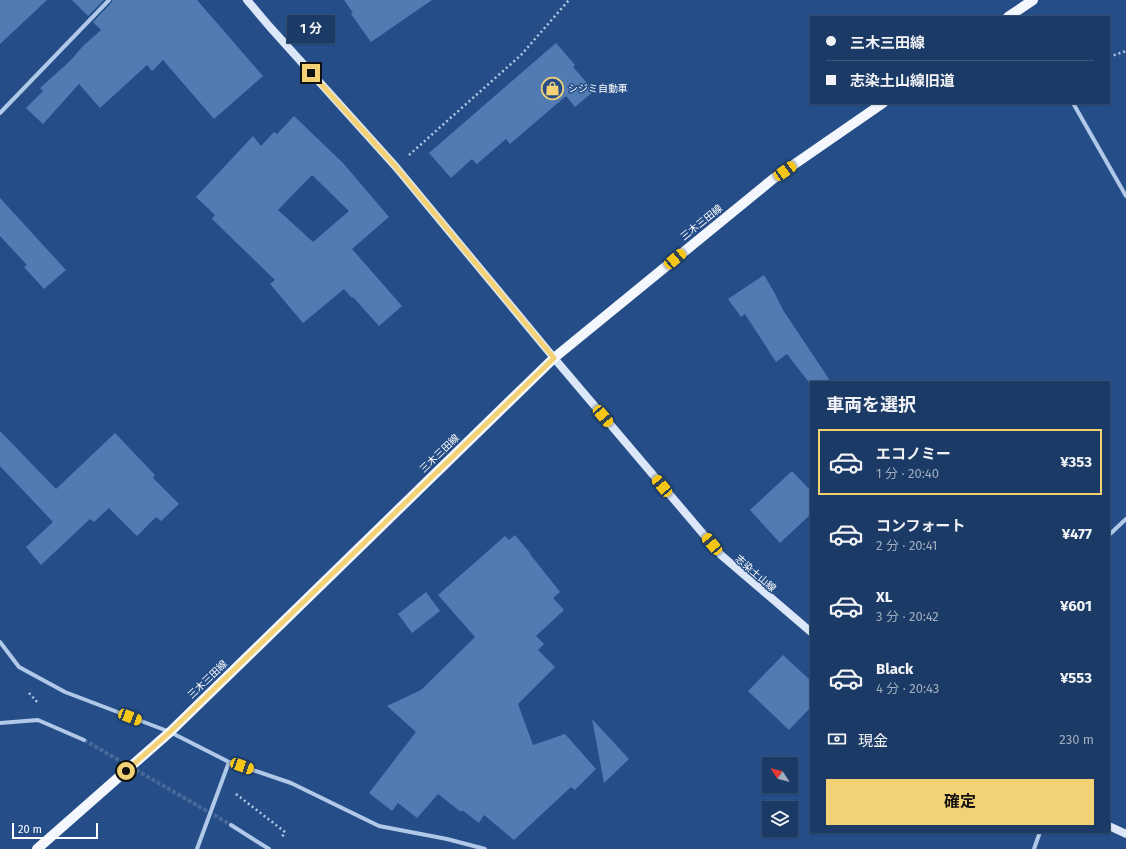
<!DOCTYPE html>
<html lang="ja">
<head>
<meta charset="utf-8">
<style>
	:root { --surface:#1c3a66; --page:#25416c; --text:#f1f3f6; --muted:#a0adbf; --line:#3a547a; --accent:#f3d175 }
	body { margin:0; font-family:"Fira Sans","Noto Sans JP",sans-serif; background:var(--page); color:var(--text); height:100vh; display:flex; flex-direction:column; font-size:15px; white-space:nowrap }
	* { box-sizing:border-box; margin:0 }
	p { font-size:13px; color:var(--muted) }
	.icon { flex:none; width:22px; height:22px; fill:none; stroke:currentColor; stroke-width:2; stroke-linecap:round; stroke-linejoin:round }
	.map { position:relative; flex:1; overflow:hidden }
	.sheet { position:absolute; left:810px; top:381px; width:300px; height:452px; display:flex; flex-direction:column; background:var(--surface); border-radius:0px; box-shadow:0 1px 3px #0004,0 0 0 1px var(--line) }
	.sheet>* { flex:none }
	.top-card { position:absolute; left:810px; top:16px; width:300px; height:88px; border-radius:0px; box-shadow:0 1px 3px #0004,0 0 0 1px var(--line); display:grid; align-content:center; height:88px; padding:0 16px; background:var(--surface) }
	.needle { width:26px; rotate:306deg }
	.buttons { position:absolute; left:762px; top:757px; display:grid; gap:8px }
	.buttons a { display:grid; place-items:center; width:36px; height:36px; border-radius:0px; background:var(--surface); box-shadow:0 1px 3px #0004,0 0 0 1px var(--line); font-size:20px }
	.scale { position:absolute; left:12px; bottom:10px; width:86px; box-sizing:border-box; padding-left:4px; border:2px solid #fff; border-top:0; font-size:11px; line-height:14px; white-space:nowrap; color:#fff; -webkit-text-stroke:3px #254e88; paint-order:stroke }
	.end { position:absolute; width:18px; height:18px; margin:-9px; border:5px solid #f3d175; background:#111; box-shadow:0 0 0 2px #111 }
	.from { border-radius:50% }
	.bubble { position:absolute; height:28px; border-radius:0px; background:var(--surface); box-shadow:0 1px 3px #0004,0 0 0 1px var(--line); font-size:13px; font-weight:700; line-height:28px; text-align:center }
	.car { position:absolute; width:12px; height:24px; margin:-12px -6px; border-radius:5px; box-shadow:0 0 3px 1px #0007; background:linear-gradient(#f5c518 24%,#345 0 40%,#f5c518 0 76%,#345 0 86%,#f5c518 0) }
	.top-card b { display:flex; align-items:center; gap:14px; height:38px; font-size:15px }
	.top-card b+b { border-top:1px solid var(--line) }
	.top-card i { width:10px; height:10px; background:var(--text) }
	ul { padding:0; list-style:none }
	li { display:flex; align-items:center; gap:12px; height:66px; margin:0 8px 6px; padding:0 8px; border:2px solid transparent; border-radius:0px }
	li div { flex:1 }
	li b { display:block; font-size:15px }
	li em { font-style:normal; font-weight:700 }
	li.selected { border-color:var(--accent) }
	li>.icon { width:36px; height:36px; stroke-width:1.5 }
	h2 { padding:0 16px; font-size:18px; line-height:48px }
	.pay { display:flex; align-items:center; gap:10px; height:44px; padding:0 16px; font-size:15px }
	.pay p { margin-inline-start:auto }
	.action { display:flex; gap:8px; margin-top:auto; padding:8px 16px }
	.action a { flex:1; height:46px; border-radius:0px; background:var(--accent); color:#111; font-size:16px; font-weight:700; line-height:46px; text-align:center }
	.map>svg:first-child { display:block }
	.building { fill:#517bb2; fill-rule:evenodd }
	.lines { fill:none; stroke-linecap:round; stroke-linejoin:round }
	.street-tunnel { stroke:#46699a; stroke-width:4; stroke-dasharray:4 2; stroke-linecap:butt }
	.path { stroke:#b1c9e9; stroke-width:2.5; stroke-dasharray:2 3; stroke-linecap:butt }
	.street { stroke:#b1c9e9; stroke-width:4 }
	.secondary { stroke:#dbe7f8; stroke-width:8 }
	.primary { stroke:#f4f8fe; stroke-width:10 }
	.route { stroke:#f3d175; stroke-width:5 }
	.labels { text-anchor:middle; stroke-width:3; stroke-linejoin:round; paint-order:stroke }
	.poi-label { font-size:10px; fill:#fff; stroke:#254e88; text-anchor:start }
	.street-label { font-size:10px; fill:#fff; stroke:#254e88 }
</style>
</head>
<body>
<div class="map">
<svg width="1126" height="849" viewBox="0 0 1126 849">
	<rect width="100%" height="100%" fill="#254e88"/>
	<!-- building -->
	<g class="building">
		<polygon points="0,0 47,0 0,44"/>
		<polygon points="72,0 104,0 88,16"/>
		<polygon points="112,0 197,0 263,76 214,119 163,60 152,71 147,65 100,108 79,84 43,124 26,108 43,91 40,88 70,61 83,46 101,30 93,22 112,2"/>
		<polygon points="344,0 432,0 371,42 351,14 353,13"/>
		<polygon points="556,43 575,65 573,67 594,91 575,107 566,96 510,144 506,139 477,164 472,159 451,178 429,153"/>
		<path d="M294 116 343 163 389 217 352 249 402 306 379 326 353 297 352 298 344 289 303 323 270 284 275 280 212 219 215 215 196 197 253 136 261 146 274 132 277 134ZM312 175 349 211 313 242 278 210Z"/>
		<polygon points="0,198 66,270 44,289 24,267 27,265 0,236"/>
		<polygon points="764,275 774,292 783,310 829,379 824,382 811,382 811,385 787,354 776,362 745,314 741,317 728,299"/>
		<polygon points="0,431 56,489 115,433 155,475 153,478 179,504 161,521 156,517 137,536 109,508 94,522 90,519 41,565 26,547 53,522 0,466"/>
		<polygon points="792,471 811,491 811,514 780,543 750,510"/>
		<polygon points="515,535 530,553 530,554 560,592 553,598 564,610 536,636 544,644 538,650 555,667 518,704 533,745 565,734 596,769 575,790 571,787 514,840 484,815 479,823 462,810 461,812 438,794 417,818 398,803 392,811 369,793 416,732 387,706 421,690 475,637 438,595 505,536 509,540"/>
		<polygon points="426,592 440,611 412,633 398,614"/>
		<polygon points="783,655 811,681 811,707 789,730 748,691"/>
		<polygon points="592,719 629,759 604,783"/>
	</g>
	<g class="lines">
		<!-- street-tunnel -->
		<polyline class="street-tunnel" points="84,740 231,825"/>
		<!-- path -->
		<g class="path">
			<polyline points="1109,57 1126,51"/>
			<polyline points="409,155 521,55 569,0"/>
			<polyline points="29,693 38,703"/>
			<polyline points="236,794 285,832 282,837"/>
		</g>
		<!-- street -->
		<g class="street">
			<polyline points="1073,103 1126,196"/>
			<polyline points="0,113 109,0"/>
			<polyline points="1109,535 1126,519"/>
			<polyline points="0,642 19,667 65,692 170,732 229,762 291,783 379,826 447,839 485,849"/>
			<polyline points="0,723 38,720 84,740"/>
			<polyline points="231,825 269,849"/>
			<polyline points="197,849 229,762"/>
			<polyline points="1034,849 1040,832"/>
		</g>
		<!-- secondary -->
		<g class="secondary">
			<polyline points="247,0 269,26 396,167 554,358 721,555 811,632"/>
			<polyline points="1109,826 1126,834"/>
		</g>
		<!-- primary -->
		<g class="primary">
			<polyline points="1008,17 1033,0"/>
			<polyline points="37,849 170,732 554,358 773,179 883,103"/>
		</g>
	</g>
	<g class="lines">
		<!-- route -->
		<polyline class="route" points="126,771 170,732 554,358 396,167 311,73"/>
	</g>
	<!-- icons -->
	<defs>
		<symbol id="shop-ring" viewBox="-11 -11 22 22"><circle r="9.5" fill="#254e88" stroke="#f3d175" stroke-width="1.5"/><path d="M-5-2.5h2.3a2.7 3.5 0 0 1 5.4 0H5L5.5 6h-11ZM-1.5-2.5h3a1.5 2.3 0 0 0-3 0Z" fill="#f3d175"/></symbol>
	</defs>
	<g fill-rule="evenodd">
		<use href="#shop-ring" x="540" y="76" width="25" height="25"/>
	</g>
	<g class="labels">
		<!-- poi labels -->
		<g class="poi-label">
			<text x="568" y="92">シジミ自動車</text>
		</g>
		<!-- street labels -->
		<g class="street-label">
			<text transform="translate(701 222) rotate(-39)" y="4">三木三田線</text>
			<text transform="translate(439 453) rotate(-44)" y="4">三木三田線</text>
			<text transform="translate(756 573) rotate(41)" y="4">志染土山線</text>
			<text transform="translate(207 679) rotate(-44)" y="4">三木三田線</text>
		</g>
	</g>
</svg>
<div class="buttons">
<a><svg class="needle" viewBox="-14 -14 28 28"><path d="M0-13l5 13h-10z" fill="#e53935"/><path d="M0 13l5-13h-10z" fill="#a0adbf"/></svg></a>
<a><svg class="icon" aria-label="layers" viewBox="0 0 24 24"><path d="M12 4l9 5-9 5-9-5zM3 14l9 5 9-5"/></svg></a>
</div>
<div class="scale">20 m</div>
<i class="end from" style="left:126px;top:771px"></i>
<i class="end" style="left:311px;top:73px"></i>
<div class="bubble" style="left:287px;top:15px;width:48px">1 分</div>
<i class="car" style="left:785px;top:171px;rotate:55deg"></i>
<i class="car" style="left:675px;top:259px;rotate:50deg"></i>
<i class="car" style="left:603px;top:416px;rotate:140deg"></i>
<i class="car" style="left:662px;top:486px;rotate:320deg"></i>
<i class="car" style="left:712px;top:544px;rotate:320deg"></i>
<i class="car" style="left:130px;top:717px;rotate:111deg"></i>
<i class="car" style="left:242px;top:766px;rotate:110deg"></i>
<div class="top-card">
<b><i class="from"></i>三木三田線</b>
<b><i></i>志染土山線旧道</b>
</div>
<section class="sheet">
<h2>車両を選択</h2>
<ul>
<li class="selected"><svg class="icon" aria-label="car" viewBox="0 0 24 24"><path d="M5 17H2v-5l4-1 3-4h7l3 4 3 1v5h-3M9 17h6M6 11h13"/><circle cx="7" cy="17" r="2"/><circle cx="17" cy="17" r="2"/></svg><div><b>エコノミー</b><p>1 分 · 20:40</p></div><em>¥353</em></li>
<li><svg class="icon" aria-label="car" viewBox="0 0 24 24"><path d="M5 17H2v-5l4-1 3-4h7l3 4 3 1v5h-3M9 17h6M6 11h13"/><circle cx="7" cy="17" r="2"/><circle cx="17" cy="17" r="2"/></svg><div><b>コンフォート</b><p>2 分 · 20:41</p></div><em>¥477</em></li>
<li><svg class="icon" aria-label="car" viewBox="0 0 24 24"><path d="M5 17H2v-5l4-1 3-4h7l3 4 3 1v5h-3M9 17h6M6 11h13"/><circle cx="7" cy="17" r="2"/><circle cx="17" cy="17" r="2"/></svg><div><b>XL</b><p>3 分 · 20:42</p></div><em>¥601</em></li>
<li><svg class="icon" aria-label="car" viewBox="0 0 24 24"><path d="M5 17H2v-5l4-1 3-4h7l3 4 3 1v5h-3M9 17h6M6 11h13"/><circle cx="7" cy="17" r="2"/><circle cx="17" cy="17" r="2"/></svg><div><b>Black</b><p>4 分 · 20:43</p></div><em>¥553</em></li>
</ul>
<div class="pay"><svg class="icon" aria-label="cash" viewBox="0 0 24 24"><path d="M3 7h18v10H3z"/><circle cx="12" cy="12" r="2"/></svg>現金<p>230 m</p></div>
<div class="action"><a>確定</a></div>
</section>
</div>
</body>
</html>
